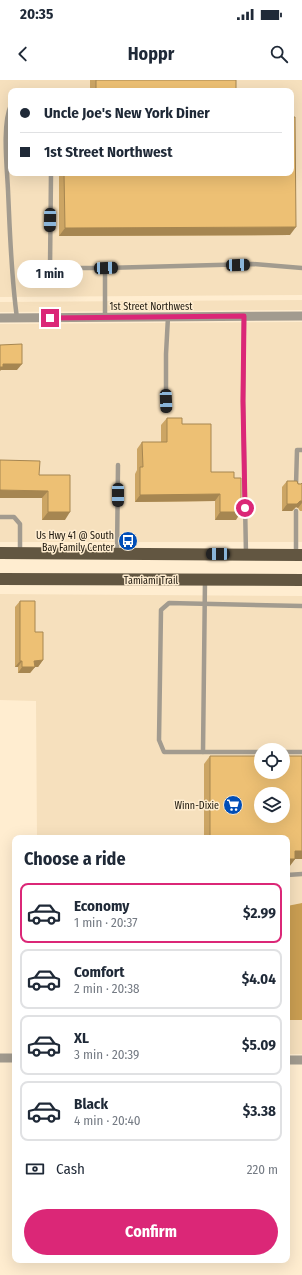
<!DOCTYPE html>
<html lang="en">
<head>
<meta charset="utf-8">
<style>
	:root { --surface:#fff; --page:#f6f6f7; --text:#1f2937; --muted:#747a83; --line:#e0e1e3; --accent:#db2777 }
	body { margin:0; font-family:"Fira Sans Condensed",sans-serif; background:var(--page); color:var(--text); height:100vh; display:flex; flex-direction:column; font-size:15px; white-space:nowrap }
	* { box-sizing:border-box; margin:0 }
	p { font-size:13px; color:var(--muted) }
	.icon { flex:none; width:22px; height:22px; fill:none; stroke:currentColor; stroke-width:2; stroke-linecap:round; stroke-linejoin:round }
	.map { position:relative; flex:1; overflow:hidden }
	.side { position:absolute; left:12px; top:755px; width:278px; height:428px; display:flex; flex-direction:column; background:var(--surface); border-radius:8px; box-shadow:0 4px 16px #0002 }
	.side>* { flex:none }
	.top-card { position:absolute; left:8px; top:8px; width:286px; height:88px; border-radius:8px; box-shadow:0 4px 16px #0002; display:grid; align-content:center; height:88px; padding:0 12px; background:var(--surface) }
	.controls { position:absolute; left:254px; top:663px; display:grid; gap:8px }
	.controls a { display:grid; place-items:center; width:36px; height:36px; border-radius:50%; background:var(--surface); box-shadow:0 4px 16px #0002; font-size:20px }
	.end { position:absolute; width:18px; height:18px; margin:-9px; border:5px solid #db2777; background:#fff; box-shadow:0 0 0 2px #fff }
	.from { border-radius:50% }
	.bubble { position:absolute; height:28px; border-radius:14px; background:var(--surface); box-shadow:0 4px 16px #0002; font-size:13px; font-weight:700; line-height:28px; text-align:center }
	.car { position:absolute; width:12px; height:24px; margin:-12px -6px; border-radius:5px; box-shadow:0 0 3px 1px #0007; background:linear-gradient(#222 24%,#8ab4d8 0 40%,#222 0 76%,#8ab4d8 0 86%,#222 0) }
	.top-card b { display:flex; align-items:center; gap:14px; height:38px; font-size:15px }
	.top-card b+b { border-top:1px solid var(--line) }
	.top-card i { width:10px; height:10px; background:var(--text) }
	ul { padding:0; list-style:none }
	li { display:flex; align-items:center; gap:12px; height:60px; margin:0 8px 6px; padding:0 4px; border:2px solid var(--line); border-radius:8px }
	li div { flex:1 }
	li b { display:block; font-size:15px }
	li em { font-style:normal; font-weight:700 }
	li.on { border-color:var(--accent) }
	li>.icon { width:36px; height:36px; stroke-width:1.5 }
	h2 { padding:0 12px; font-size:18px; line-height:48px }
	.pay { display:flex; align-items:center; gap:10px; height:44px; padding:0 12px; font-size:15px }
	.pay p { margin-inline-start:auto }
	.action { display:flex; gap:8px; margin-top:auto; padding:8px 12px }
	.action a { flex:1; height:46px; border-radius:24px; background:var(--accent); color:#fff; font-size:16px; font-weight:700; line-height:46px; text-align:center }
	.status { display:flex; justify-content:space-between; align-items:center; height:28px; padding:0 20px; background:var(--surface); direction:ltr }
	.status svg { height:11px; fill:currentColor }
	header { display:flex; justify-content:space-between; align-items:center; height:52px; padding:0 12px; background:var(--surface); font-size:18px; font-weight:700 }
	.map>svg:first-child { display:block }
	.built { fill:#f6e0bd; fill-rule:evenodd }
	.water { fill:#ca9e52 }
	.lines { fill:none; stroke-linecap:round; stroke-linejoin:round }
	.lane { stroke:#a29b8f; stroke-width:4.5 }
	.street { stroke:#a29b8f; stroke-width:9 }
	.primary { stroke:#625641; stroke-width:12 }
	.wall { fill:#cca564 }
	.shaded-wall { fill:#a68651 }
	.building { fill:#edc074; stroke:#a68651; fill-rule:evenodd }
	.route { stroke:#db2777; stroke-width:5 }
	.labels { text-anchor:middle; stroke-width:3; stroke-linejoin:round; paint-order:stroke }
	.street-label { font-size:10px; fill:#1b150b; stroke:#ffedd0 }
	.poi-label { font-size:10px; fill:#1b150b; stroke:#ffedd0; text-anchor:end }
</style>
</head>
<body>
<div class="status"><b>20:35</b><svg viewBox="0 0 49 12"><path d="M0 12V9h3v3zM5 12V6h3v6zM10 12V3h3v9zM15 12V0h3v12zM26 1h20v11H26zM47 4h2v5h-2z"/></svg></div>
<header><svg class="icon" aria-label="back" viewBox="0 0 24 24"><path d="M15 5l-7 7 7 7"/></svg>Hoppr<svg class="icon" aria-label="search" viewBox="0 0 24 24"><circle cx="10" cy="10" r="6"/><path d="M15 15l6 6"/></svg></header>
<div class="map">
<svg width="302" height="1195" viewBox="0 0 302 1195">
	<rect width="100%" height="100%" fill="#ffedd0"/>
	<!-- built -->
	<g class="built">
		<path d="M0 0H302V215L0 217ZM11 11H291V93H11Z"/>
		<polygon points="302,220 302,230 0,232 0,222"/>
		<polygon points="302,242 302,462 0,462 0,244"/>
		<path d="M0 514 302 516V823L287 826V758H37L36 621 0 620ZM261 670H283V692H261ZM261 714H283V736H261Z"/>
		<rect x="287" y="940" width="15" height="34"/>
	</g>
	<!-- water -->
	<polygon class="water" points="302,823 302,940 287,940 287,826"/>
	<g class="lines">
		<!-- lane -->
		<g class="lane">
			<path d="M11 25C2 44 7 88 8 110 10 153 11 195 17 238"/>
			<polyline points="51,93 50,188 105,188 253,184 302,188"/>
			<polyline points="244,236 243,321 246,474"/>
			<polyline points="105,238 105,188"/>
			<polyline points="166,330 166,274 168,237"/>
			<polyline points="296,405 297,370 302,370"/>
			<polyline points="0,437 14,437 20,444 20,473"/>
			<polyline points="117,474 118,385"/>
			<polyline points="296,475 296,431"/>
			<polyline points="205,500 203,672 261,672"/>
			<polyline points="203,672 164,672 159,660 161,530 169,523 302,526"/>
			<polyline points="283,672 302,672"/>
			<polyline points="287,795 302,794"/>
		</g>
		<!-- street -->
		<g class="street">
			<polyline points="0,238 302,236"/>
			<polyline points="0,978 15,978"/>
			<polyline points="287,980 302,980"/>
		</g>
		<!-- primary -->
		<g class="primary">
			<polyline points="0,473 302,475"/>
			<polyline points="0,499 302,500"/>
		</g>
	</g>
	<!-- wall -->
	<g class="wall">
		<rect x="90" y="0" width="146" height="11"/>
		<polygon points="59,93 291,93 290,155 59,156"/>
		<polygon points="167,338 182,344 211,392 236,440 215,440 215,421 135,422 135,394 137,390 137,369 142,362 161,362 161,345"/>
		<polygon points="0,380 39,395 65,440 42,440 42,418 0,418"/>
		<polygon points="287,401 301,404 302,403 302,431 300,431 298,428 296,427 292,431 282,431 282,407"/>
		<polygon points="20,521 35,552 43,580 38,587 35,587 30,593 18,593 18,587 15,587 15,527"/>
		<polygon points="210,676 302,676 302,779 295,779 289,787 287,787 287,758 204,758 204,684"/>
	</g>
	<!-- shaded-wall -->
	<g class="shaded-wall">
		<polygon points="296,147 290,155 59,156 65,148"/>
		<polygon points="3,284 22,284 17,290 1,290 0,291 0,287"/>
		<polygon points="0,410 48,411 42,418 0,418"/>
		<polygon points="220,414 215,421 135,422 140,415"/>
		<polygon points="300,421 302,421 302,423 298,428 296,427 292,431 282,431 287,424"/>
		<polygon points="48,432 70,432 65,440 42,440"/>
		<polygon points="220,432 241,432 236,440 215,440"/>
		<polygon points="43,580 38,587 31,587 35,587 30,593 18,593 22,587 34,581"/>
		<polygon points="20,581 22,581 18,587 15,587"/>
		<polygon points="295,771 302,771 302,779 289,779"/>
		<polygon points="287,779 295,779 289,787 287,787"/>
	</g>
	<!-- building -->
	<g class="building">
		<rect x="96" y="0" width="140" height="11"/>
		<polygon points="291,37 295,37 296,147 65,148 64,93 291,93"/>
		<polygon points="22,264 22,284 3,284 3,287 0,287 0,265"/>
		<polygon points="167,338 182,338 182,344 211,344 211,392 234,392 234,398 241,398 241,432 220,432 220,414 140,415 140,387 143,387 142,362 167,362"/>
		<polygon points="0,380 40,381 39,395 70,395 70,432 48,432 48,411 0,410"/>
		<polygon points="287,401 297,401 298,404 301,404 302,403 302,421 300,421 297,424 287,424"/>
		<polygon points="20,521 35,521 35,552 43,552 43,580 34,581 35,587 22,587 22,581 20,581"/>
		<path d="M210 676H261V692H283V676H302V771H295V779H287V758H210ZM261 714H283V736H261Z"/>
	</g>
	<g class="lines">
		<!-- route -->
		<polyline class="route" points="50,238 244,236 243,321 245,428"/>
	</g>
	<!-- icons -->
	<defs>
		<symbol id="bus-disc" viewBox="-11 -11 22 22"><circle r="9.5" fill="#014eb7" stroke="#ffedd0"/><path d="M-5-6H5V4H4V6H2V4H-2V6H-4V4H-5ZM-3.5-4V0h7V-4ZM-3.5 1.2v1.5H-2V1.2ZM2 1.2v1.5H3.5V1.2Z" fill="#fff"/></symbol>
		<symbol id="supermarket-disc" viewBox="-11 -11 22 22"><circle r="9.5" fill="#014eb7" stroke="#ffedd0"/><path d="M-6-5.5h2.5l.6 2H6L4.5 2H-2.5L-4.4-4H-6ZM-1.5 3.2a1.3 1.3 0 1 0 .1 0ZM3 3.2a1.3 1.3 0 1 0 .1 0Z" fill="#fff"/></symbol>
	</defs>
	<g fill-rule="evenodd">
		<use href="#bus-disc" x="117" y="450" width="22" height="22"/>
		<use href="#supermarket-disc" x="222" y="714" width="22" height="22"/>
	</g>
	<g class="labels">
		<!-- street labels -->
		<g class="street-label">
			<text x="151" y="230">1st Street Northwest</text>
			<text x="151" y="504">Tamiami Trail</text>
		</g>
		<!-- poi labels -->
		<g class="poi-label">
			<text x="114" y="459">Us Hwy 41 @ South<tspan x="114" dy="12">Bay Family Center</tspan></text>
			<text x="219" y="729">Winn-Dixie</text>
		</g>
	</g>
</svg>
<div class="controls">
<a><svg class="icon" aria-label="locate" viewBox="0 0 24 24"><circle cx="12" cy="12" r="6"/><path d="M12 2v4M12 18v4M2 12h4M18 12h4"/></svg></a>
<a><svg class="icon" aria-label="layers" viewBox="0 0 24 24"><path d="M12 4l9 5-9 5-9-5zM3 14l9 5 9-5"/></svg></a>
</div>
<i class="end from" style="left:245px;top:428px"></i>
<i class="end" style="left:50px;top:238px"></i>
<div class="bubble" style="left:17px;top:180px;width:66px">1 min</div>
<i class="car" style="left:50px;top:140px;rotate:181deg"></i>
<i class="car" style="left:238px;top:185px;rotate:88deg"></i>
<i class="car" style="left:106px;top:188px;rotate:88deg"></i>
<i class="car" style="left:166px;top:321px;rotate:178deg"></i>
<i class="car" style="left:118px;top:415px;rotate:180deg"></i>
<i class="car" style="left:218px;top:474px;rotate:270deg"></i>
<div class="top-card">
<b><i class="from"></i>Uncle Joe's New York Diner</b>
<b><i></i>1st Street Northwest</b>
</div>
<section class="side">
<h2>Choose a ride</h2>
<ul>
<li class="on"><svg class="icon" aria-label="car" viewBox="0 0 24 24"><path d="M5 17H2v-5l4-1 3-4h7l3 4 3 1v5h-3M9 17h6M6 11h13"/><circle cx="7" cy="17" r="2"/><circle cx="17" cy="17" r="2"/></svg><div><b>Economy</b><p>1 min · 20:37</p></div><em>$2.99</em></li>
<li><svg class="icon" aria-label="car" viewBox="0 0 24 24"><path d="M5 17H2v-5l4-1 3-4h7l3 4 3 1v5h-3M9 17h6M6 11h13"/><circle cx="7" cy="17" r="2"/><circle cx="17" cy="17" r="2"/></svg><div><b>Comfort</b><p>2 min · 20:38</p></div><em>$4.04</em></li>
<li><svg class="icon" aria-label="car" viewBox="0 0 24 24"><path d="M5 17H2v-5l4-1 3-4h7l3 4 3 1v5h-3M9 17h6M6 11h13"/><circle cx="7" cy="17" r="2"/><circle cx="17" cy="17" r="2"/></svg><div><b>XL</b><p>3 min · 20:39</p></div><em>$5.09</em></li>
<li><svg class="icon" aria-label="car" viewBox="0 0 24 24"><path d="M5 17H2v-5l4-1 3-4h7l3 4 3 1v5h-3M9 17h6M6 11h13"/><circle cx="7" cy="17" r="2"/><circle cx="17" cy="17" r="2"/></svg><div><b>Black</b><p>4 min · 20:40</p></div><em>$3.38</em></li>
</ul>
<div class="pay"><svg class="icon" aria-label="cash" viewBox="0 0 24 24"><path d="M3 7h18v10H3z"/><circle cx="12" cy="12" r="2"/></svg>Cash<p>220 m</p></div>
<div class="action"><a>Confirm</a></div>
</section>
</div>
</body>
</html>
